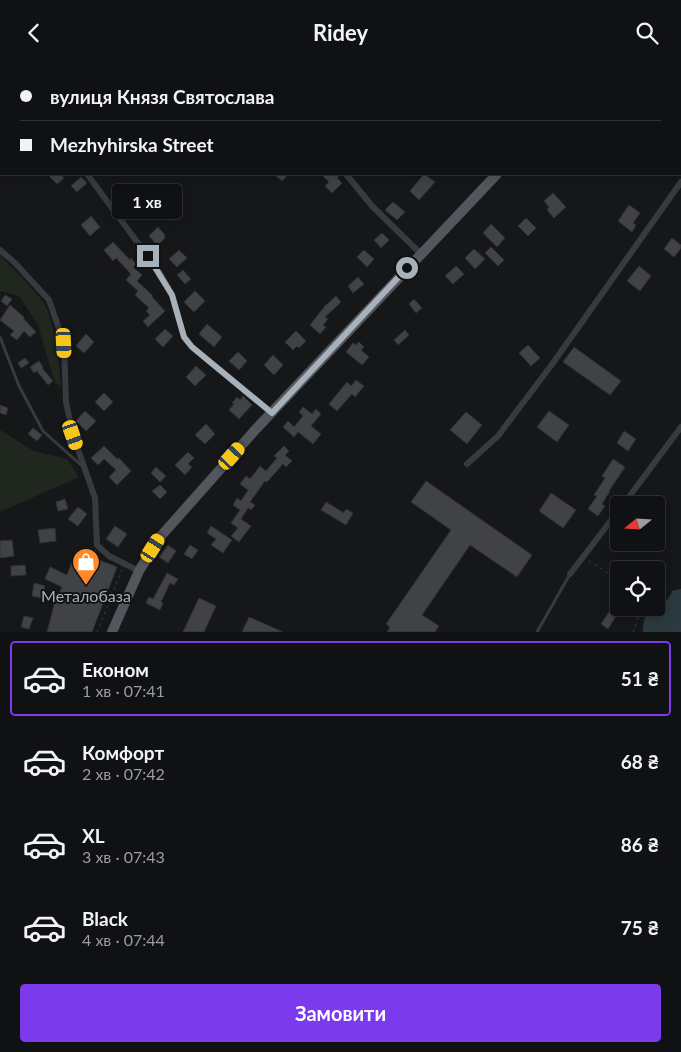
<!DOCTYPE html>
<html lang="uk">
<head>
<meta charset="utf-8">
<style>
	:root { --surface:#101113; --page:#191a1c; --text:#f1f3f6; --muted:#9c9da0; --line:#303133; --accent:#7c3aed }
	body { margin:0; font-family:Lato,sans-serif; background:var(--page); color:var(--text); height:100vh; display:flex; flex-direction:column; font-size:19px; white-space:nowrap }
	* { box-sizing:border-box; margin:0 }
	p { font-size:16px; color:var(--muted) }
	.icon { flex:none; width:28px; height:28px; fill:none; stroke:currentColor; stroke-width:2; stroke-linecap:round; stroke-linejoin:round }
	.map { position:relative; height:567px; overflow:hidden }
	.panel { display:flex; flex-direction:column; background:var(--surface); flex:1 }
	.panel>* { flex:none }
	.top-card { position:absolute; left:0px; top:0px; width:681px; height:110px; box-shadow:0 2px 12px #0003,0 0 0 1px var(--line); display:grid; align-content:center; height:110px; padding:0 20px; background:var(--surface) }
	.needle { width:32px; rotate:252deg }
	.fabs { position:absolute; left:610px; top:431px; display:grid; gap:10px }
	.fabs a { display:grid; place-items:center; width:55px; height:55px; border-radius:5px; background:var(--surface); box-shadow:0 2px 12px #0003,0 0 0 1px var(--line); font-size:25px }
	.end { position:absolute; width:22px; height:22px; margin:-11px; border:6px solid #a7b1ba; background:#111; box-shadow:0 0 0 2px #111 }
	.from { border-radius:50% }
	.bubble { position:absolute; height:35px; border-radius:5px; background:var(--surface); box-shadow:0 2px 12px #0003,0 0 0 1px var(--line); font-size:16px; font-weight:700; line-height:35px; text-align:center }
	.car { position:absolute; width:15px; height:30px; margin:-15px -8px; border-radius:6px; box-shadow:0 0 4px 1px #0007; background:linear-gradient(#f5c518 24%,#345 0 40%,#f5c518 0 76%,#345 0 86%,#f5c518 0) }
	.top-card b { display:flex; align-items:center; gap:18px; height:48px; font-size:19px }
	.top-card b+b { border-top:1px solid var(--line) }
	.top-card i { width:12px; height:12px; background:var(--text) }
	ul { padding:9px 0 0; list-style:none }
	li { display:flex; align-items:center; gap:15px; height:75px; margin:0 10px 8px; padding:0 10px; border:2px solid transparent; border-radius:5px }
	li div { flex:1 }
	li b { display:block; font-size:19px }
	li em { font-style:normal; font-weight:700 }
	li.active { border-color:var(--accent) }
	li>.icon { width:45px; height:45px; stroke-width:1.5 }
	.cta { display:flex; gap:10px; margin-top:auto; padding:10px 20px }
	.cta a { flex:1; height:58px; border-radius:5px; background:var(--accent); color:#fff; font-size:20px; font-weight:700; line-height:58px; text-align:center }
	header { display:flex; justify-content:space-between; align-items:center; height:65px; padding:0 20px; background:var(--surface); font-size:22px; font-weight:700 }
	.map>svg:first-child { display:block }
	.green { fill:#1f271e }
	.water { fill:#2b3a3e }
	.building { fill:#404246; stroke:#303135 }
	.lines { fill:none; stroke-linecap:round; stroke-linejoin:round }
	.path { stroke:#3d4145; stroke-width:1; stroke-dasharray:2.5 4; stroke-linecap:butt }
	.service { stroke:#373a3e; stroke-width:3 }
	.minor { stroke:#373a3e; stroke-width:6 }
	.primary { stroke:#53575d; stroke-width:10 }
	.route { stroke:#a7b1ba; stroke-width:6 }
	.labels { text-anchor:middle; stroke-width:4; stroke-linejoin:round; paint-order:stroke }
	.poi-label { font-size:16px; fill:#a7b1ba; stroke:#111214 }
</style>
</head>
<body>
<header><svg class="icon" aria-label="back" viewBox="0 0 24 24"><path d="M15 5l-7 7 7 7"/></svg>Ridey<svg class="icon" aria-label="search" viewBox="0 0 24 24"><circle cx="10" cy="10" r="6"/><path d="M15 15l6 6"/></svg></header>
<div class="map">
<svg width="681" height="567" viewBox="0 0 681 567">
	<rect width="100%" height="100%" fill="#161719"/>
	<!-- green -->
	<g class="green">
		<path d="M0 191C10 200 39 229 45 240 57 267 59 295 61 324L54 315 38 260 19 231 0 226Z"/>
		<polygon points="0,365 34,386 67,394 79,412 0,447"/>
	</g>
	<!-- water -->
	<path class="water" d="M681 524V567H643C642 536 666 546 672 526Z"/>
	<!-- building -->
	<g class="building">
		<polygon points="47,109 60,109 64,113 57,119"/>
		<polygon points="274,109 289,109 282,116"/>
		<polygon points="321,109 341,109 337,113 342,118 332,128 325,121 329,117"/>
		<polygon points="424,109 435,117 419,135 410,126"/>
		<polygon points="81,112 87,118 77,127 71,121"/>
		<polygon points="126,119 132,125 122,134 116,128"/>
		<polygon points="553,128 566,142 554,153 547,145 549,142 544,136"/>
		<polygon points="143,131 151,139 140,150 132,142"/>
		<polygon points="393,137 405,147 397,155 385,145"/>
		<polygon points="629,140 640,148 633,158 636,160 632,167 618,156"/>
		<polygon points="91,151 100,162 90,171 81,160"/>
		<polygon points="526,153 536,163 528,171 518,161"/>
		<polygon points="491,159 505,173 497,182 483,168"/>
		<polygon points="158,162 165,170 164,171 165,173 159,179 157,177 156,179 149,171"/>
		<polygon points="382,168 389,175 381,183 374,175"/>
		<polygon points="672,173 681,180 681,183 674,192 664,184"/>
		<polygon points="113,177 130,195 131,193 136,199 133,202 142,210 137,216 153,231 152,232 165,246 148,262 143,256 150,250 146,246 149,243 135,230 138,226 126,215 131,209 116,193 113,196 104,185"/>
		<polygon points="491,182 504,195 498,201 485,188"/>
		<polygon points="474,184 485,194 475,204 465,193"/>
		<polygon points="179,185 187,193 177,202 169,194"/>
		<polygon points="364,185 374,194 367,202 357,192"/>
		<polygon points="456,201 464,209 453,219 445,211"/>
		<polygon points="639,201 651,211 640,226 627,216"/>
		<polygon points="183,205 191,214 185,219 177,210"/>
		<polygon points="358,212 364,219 353,228 348,221"/>
		<polygon points="195,226 205,236 194,247 184,237"/>
		<polygon points="5,230 12,234 7,241 1,236"/>
		<polygon points="336,231 341,237 325,252 328,254 323,260 326,262 320,269 310,260 325,241"/>
		<polygon points="414,234 422,243 416,248 409,239"/>
		<polygon points="10,240 24,252 23,253 36,267 30,272 24,266 17,275 10,270 14,266 0,255"/>
		<polygon points="207,259 222,272 214,282 199,269"/>
		<polygon points="165,264 173,271 163,282 155,274"/>
		<polygon points="405,265 409,270 398,280 394,275"/>
		<polygon points="296,266 306,276 299,283 297,281 293,285 285,277"/>
		<polygon points="86,269 94,277 84,288 76,281"/>
		<polygon points="359,277 364,282 361,285 369,292 362,300 346,287 353,278 356,280"/>
		<polygon points="528,280 540,293 531,301 519,288"/>
		<polygon points="574,282 621,316 610,330 563,297"/>
		<polygon points="238,287 247,296 239,305 229,296"/>
		<polygon points="273,290 283,300 274,310 264,300"/>
		<polygon points="25,293 29,298 21,303 18,298"/>
		<polygon points="39,296 43,302 42,303 53,316 48,320 37,306 34,308 30,302"/>
		<polygon points="196,301 206,310 195,321 186,312"/>
		<polygon points="356,315 364,321 355,332 352,329 337,346 329,339 347,317 351,321"/>
		<polygon points="104,328 113,337 104,346 95,337"/>
		<polygon points="243,331 252,340 239,354 229,345 234,339 232,338 237,332 240,335"/>
		<polygon points="0,340 8,343 6,350 0,348"/>
		<polygon points="303,342 312,349 316,344 321,349 311,361 321,369 313,379 298,367 294,372 283,362 288,356 294,362 303,351 299,347"/>
		<polygon points="85,346 96,356 86,366 76,356"/>
		<polygon points="549,346 569,360 557,377 537,362"/>
		<polygon points="466,347 482,360 467,379 450,365"/>
		<polygon points="206,359 215,369 205,379 195,370"/>
		<polygon points="33,363 42,370 37,376 28,369"/>
		<polygon points="624,366 636,374 628,386 617,378"/>
		<polygon points="104,381 117,394 119,393 131,406 117,420 109,412 116,405 104,394 98,400 91,393"/>
		<polygon points="284,381 289,386 285,390 292,396 286,402 283,399 267,417 265,416 250,437 255,440 251,445 248,443 241,454 251,461 239,477 231,471 238,463 231,458 240,445 233,440 237,433 241,436 248,425 240,419 246,411 250,414 260,401 266,406 277,393 274,391"/>
		<polygon points="188,387 194,393 188,399 192,402 185,410 175,400"/>
		<polygon points="613,394 625,402 609,426 610,426 602,439 605,441 598,451 588,444 597,431 594,430 605,413 602,411"/>
		<polygon points="156,402 166,411 160,417 151,408"/>
		<polygon points="426,416 532,490 517,512 470,480 422,550 439,561 435,567 387,567 390,562 386,559 451,465 411,437"/>
		<polygon points="160,420 167,427 160,434 152,426"/>
		<polygon points="551,428 576,445 563,463 539,446"/>
		<polygon points="65,434 68,444 58,446 56,437"/>
		<polygon points="326,437 344,448 346,444 353,448 346,460 321,445"/>
		<polygon points="78,442 87,449 78,461 68,454"/>
		<polygon points="115,461 127,469 118,482 106,474"/>
		<polygon points="211,461 232,475 223,488 211,480 216,474 207,468"/>
		<polygon points="55,463 56,476 40,478 38,465"/>
		<polygon points="12,475 14,491 0,493 0,476"/>
		<polygon points="168,480 176,486 168,498 159,492"/>
		<polygon points="190,480 198,485 192,494 184,489"/>
		<polygon points="86,485 96,486 94,493 117,502 92,567 47,567 54,540 62,522 45,514 50,502 67,510 76,487"/>
		<polygon points="25,500 26,510 11,511 11,501"/>
		<polygon points="167,508 178,514 174,520 170,518 161,537 163,538 160,545 146,538 149,532 153,534"/>
		<polygon points="34,518 45,521 42,533 32,531"/>
		<polygon points="199,533 216,541 204,567 183,567"/>
		<polygon points="609,547 616,551 608,564 601,559"/>
		<polygon points="24,551 33,553 29,564 21,562"/>
		<polygon points="249,552 283,567 242,567"/>
	</g>
	<g class="lines">
		<!-- path -->
		<g class="path">
			<polyline points="589,496 619,515"/>
			<polyline points="656,530 660,529 668,517"/>
			<polyline points="97,567 122,505"/>
			<polyline points="633,567 642,542"/>
		</g>
		<!-- service -->
		<g class="service">
			<polyline points="254,0 255,1"/>
			<polyline points="680,7 681,6"/>
			<polyline points="0,272 19,321 43,366 82,401"/>
			<polyline points="537,567 570,509"/>
		</g>
		<!-- minor -->
		<g class="minor">
			<polyline points="0,25 1,26"/>
			<polyline points="87,109 160,208 172,230 184,272 192,282 272,348"/>
			<polyline points="346,109 372,141 421,189"/>
			<polyline points="0,185 15,198 49,235 64,278 66,337 73,370 95,433 97,480 109,491 139,506"/>
			<polyline points="467,399 498,371 553,298 681,117"/>
			<polyline points="623,440 681,362"/>
			<polyline points="570,509 619,445"/>
		</g>
		<!-- primary -->
		<g class="primary">
			<polyline points="601,1 602,0"/>
			<polyline points="112,567 139,506 161,471 256,364 497,109"/>
		</g>
	</g>
	<g class="lines">
		<!-- route -->
		<polyline class="route" points="148,191 172,230 184,272 192,282 272,348 407,203"/>
	</g>
	<!-- icons -->
	<defs>
		<symbol id="shop-pin" viewBox="-11 -11 22 30"><path d="M0 17L-7.5 6A9.5 9.5 0 1 1 7.5 6Z" fill="#ff8828" stroke="#111214"/><path d="M-5-2.5h2.3a2.7 3.5 0 0 1 5.4 0H5L5.5 6h-11ZM-1.5-2.5h3a1.5 2.3 0 0 0-3 0Z" fill="#fff"/></symbol>
	</defs>
	<g fill-rule="evenodd">
		<use href="#shop-pin" x="70" y="481" width="32" height="43"/>
	</g>
	<g class="labels">
		<!-- poi labels -->
		<g class="poi-label">
			<text x="86" y="537">Металобаза</text>
		</g>
	</g>
</svg>
<div class="fabs">
<a><svg class="needle" viewBox="-14 -14 28 28"><path d="M0-13l5 13h-10z" fill="#e53935"/><path d="M0 13l5-13h-10z" fill="#9c9da0"/></svg></a>
<a><svg class="icon" aria-label="locate" viewBox="0 0 24 24"><circle cx="12" cy="12" r="6"/><path d="M12 2v4M12 18v4M2 12h4M18 12h4"/></svg></a>
</div>
<i class="end from" style="left:407px;top:203px"></i>
<i class="end" style="left:148px;top:191px"></i>
<div class="bubble" style="left:112px;top:119px;width:70px">1 хв</div>
<i class="car" style="left:64px;top:278px;rotate:177deg"></i>
<i class="car" style="left:73px;top:370px;rotate:161deg"></i>
<i class="car" style="left:232px;top:391px;rotate:42deg"></i>
<i class="car" style="left:153px;top:483px;rotate:32deg"></i>
<div class="top-card">
<b><i class="from"></i>вулиця Князя Святослава</b>
<b><i></i>Mezhyhirska Street</b>
</div>
</div>
<section class="panel">
<ul>
<li class="active"><svg class="icon" aria-label="car" viewBox="0 0 24 24"><path d="M5 17H2v-5l4-1 3-4h7l3 4 3 1v5h-3M9 17h6M6 11h13"/><circle cx="7" cy="17" r="2"/><circle cx="17" cy="17" r="2"/></svg><div><b>Економ</b><p>1 хв · 07:41</p></div><em>51 ₴</em></li>
<li><svg class="icon" aria-label="car" viewBox="0 0 24 24"><path d="M5 17H2v-5l4-1 3-4h7l3 4 3 1v5h-3M9 17h6M6 11h13"/><circle cx="7" cy="17" r="2"/><circle cx="17" cy="17" r="2"/></svg><div><b>Комфорт</b><p>2 хв · 07:42</p></div><em>68 ₴</em></li>
<li><svg class="icon" aria-label="car" viewBox="0 0 24 24"><path d="M5 17H2v-5l4-1 3-4h7l3 4 3 1v5h-3M9 17h6M6 11h13"/><circle cx="7" cy="17" r="2"/><circle cx="17" cy="17" r="2"/></svg><div><b>XL</b><p>3 хв · 07:43</p></div><em>86 ₴</em></li>
<li><svg class="icon" aria-label="car" viewBox="0 0 24 24"><path d="M5 17H2v-5l4-1 3-4h7l3 4 3 1v5h-3M9 17h6M6 11h13"/><circle cx="7" cy="17" r="2"/><circle cx="17" cy="17" r="2"/></svg><div><b>Black</b><p>4 хв · 07:44</p></div><em>75 ₴</em></li>
</ul>
<div class="cta"><a>Замовити</a></div>
</section>
</body>
</html>
